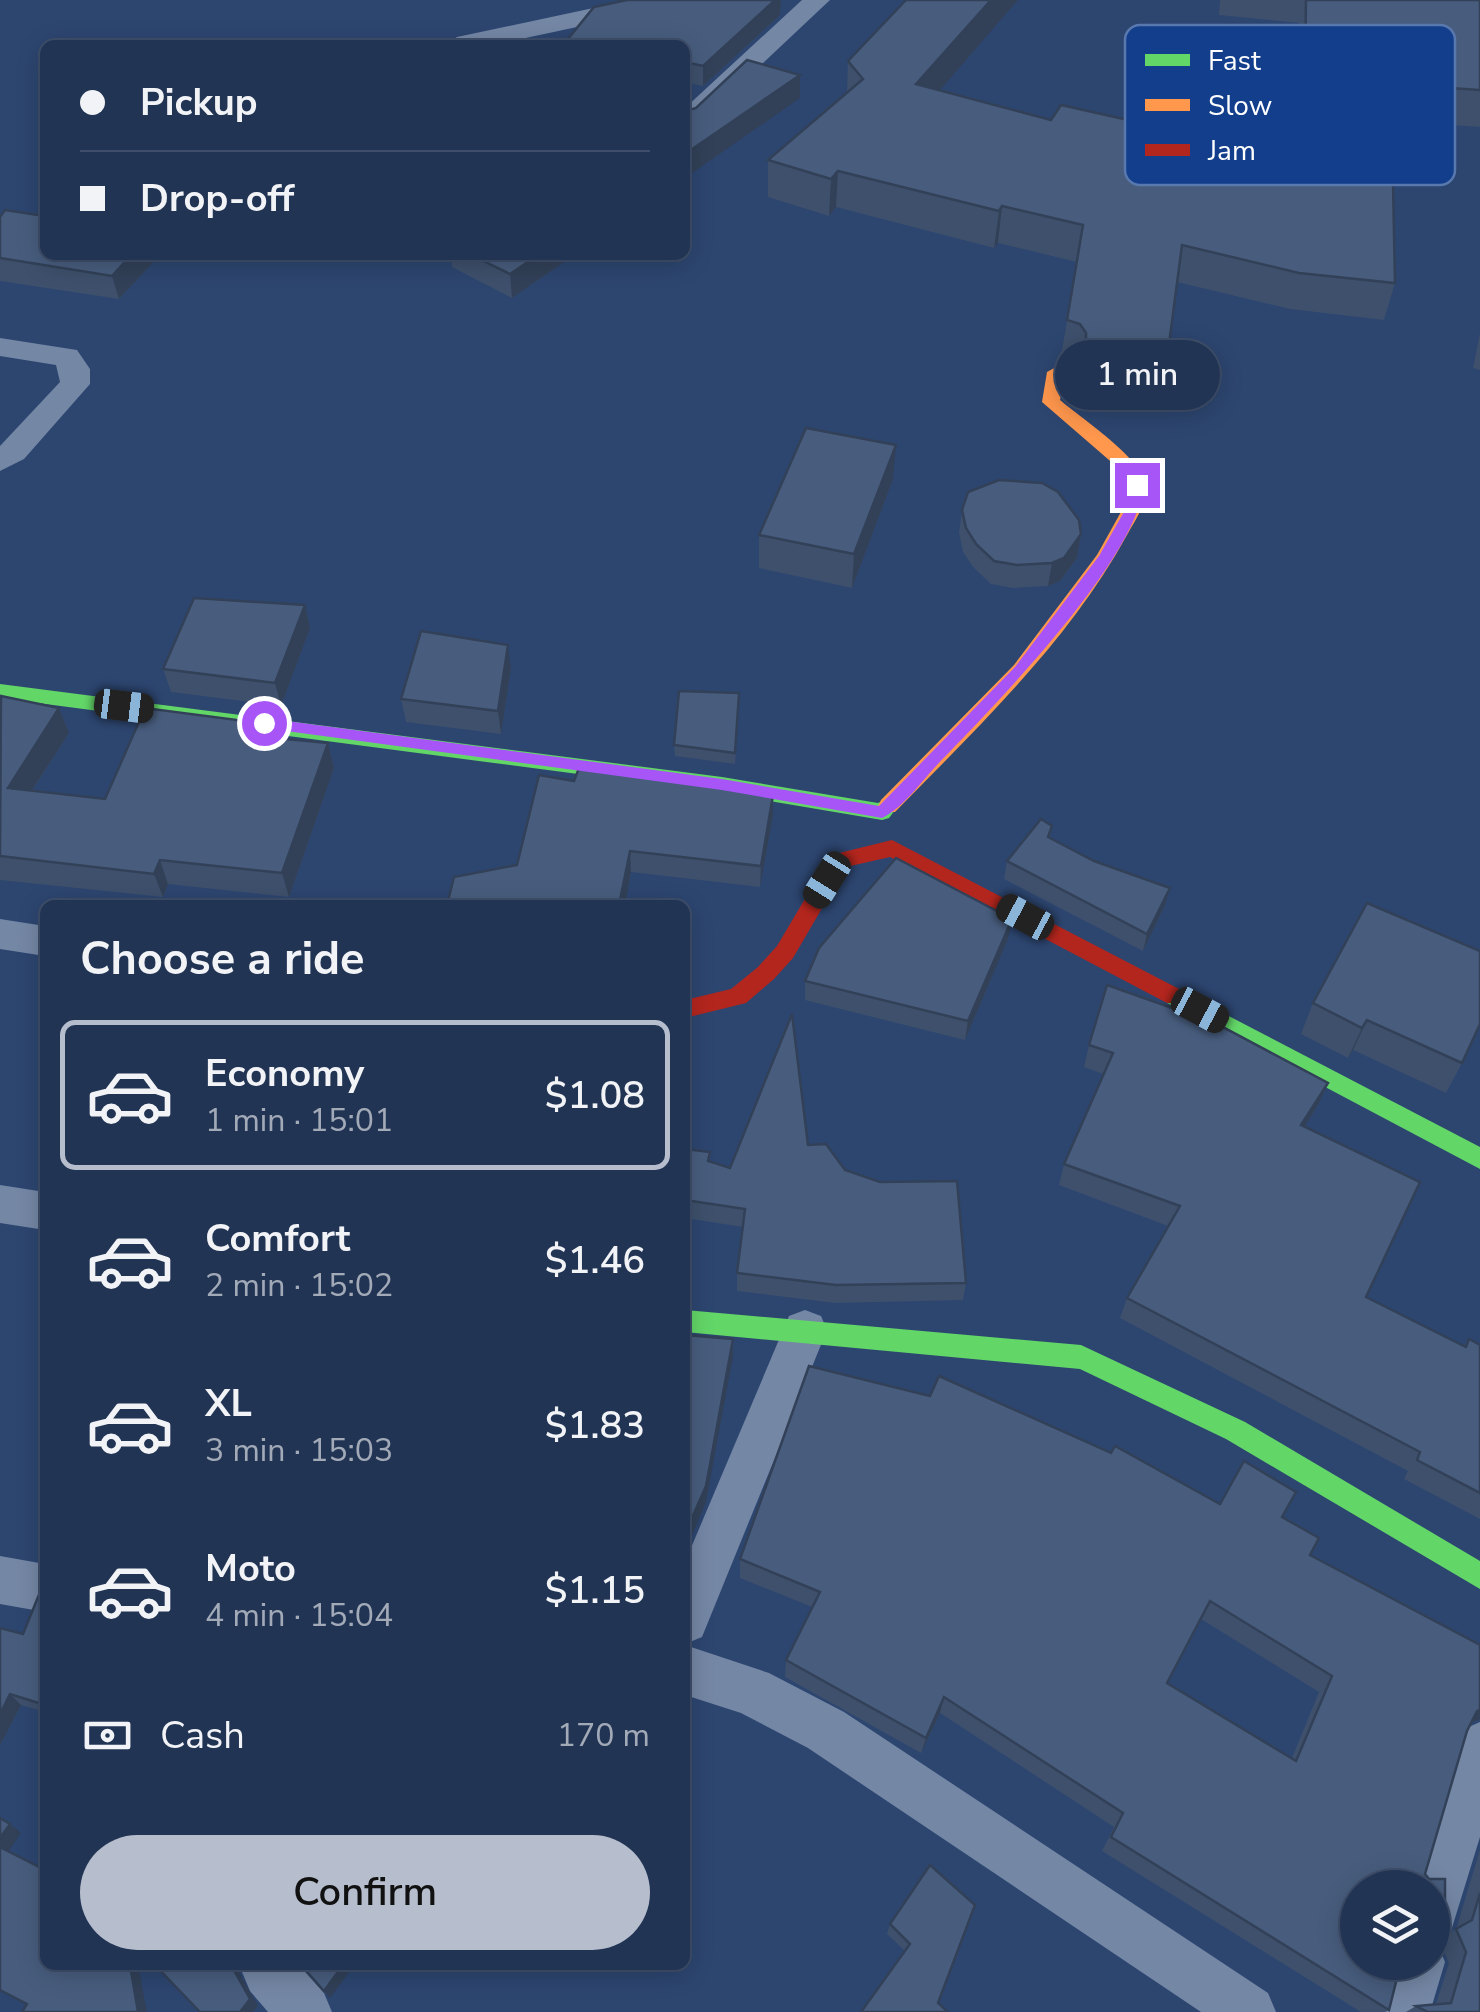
<!DOCTYPE html>
<html lang="en">
<head>
<meta charset="utf-8">
<style>
	:root { --surface:#223454; --page:#2a3c5a; --text:#f1f3f6; --muted:#a2aab8; --line:#3f4f6b; --accent:#b6becd }
	body { margin:0; font-family:"Nunito Sans",sans-serif; background:var(--page); color:var(--text); height:100vh; display:flex; flex-direction:column; font-size:38px; white-space:nowrap }
	* { box-sizing:border-box; margin:0 }
	p { font-size:32px; color:var(--muted) }
	.icon { flex:none; width:55px; height:55px; fill:none; stroke:currentColor; stroke-width:2; stroke-linecap:round; stroke-linejoin:round }
	.map { position:relative; flex:1; overflow:hidden }
	.details { position:absolute; left:40px; top:900px; width:650px; height:1070px; display:flex; flex-direction:column; background:var(--surface); border-radius:15px; box-shadow:0 5px 25px #0003,0 0 0 2px var(--line) }
	.details>* { flex:none }
	.guide { position:absolute; left:40px; top:40px; width:650px; height:220px; border-radius:15px; box-shadow:0 5px 25px #0003,0 0 0 2px var(--line); display:grid; align-content:center; height:220px; padding:0 40px; background:var(--surface) }
	.fabs { position:absolute; left:1340px; top:1870px; display:grid; gap:20px }
	.fabs a { display:grid; place-items:center; width:110px; height:110px; border-radius:50%; background:var(--surface); box-shadow:0 5px 25px #0003,0 0 0 2px var(--line); font-size:50px }
	.end { position:absolute; width:45px; height:45px; margin:-22px; border:12px solid #a855f7; background:#fff; box-shadow:0 0 0 5px #fff }
	.from { border-radius:50% }
	.bubble { position:absolute; height:70px; border-radius:35px; background:var(--surface); box-shadow:0 5px 25px #0003,0 0 0 2px var(--line); font-size:32px; font-weight:600; line-height:70px; text-align:center }
	.car { position:absolute; width:30px; height:60px; margin:-30px -15px; border-radius:12px; box-shadow:0 0 8px 2px #0007; background:linear-gradient(#222 24%,#8ab4d8 0 40%,#222 0 76%,#8ab4d8 0 86%,#222 0) }
	.guide b { display:flex; align-items:center; gap:35px; height:95px; font-size:38px }
	.guide b+b { border-top:2px solid var(--line) }
	.guide i { width:25px; height:25px; background:var(--text) }
	ul { padding:0; list-style:none }
	li { display:flex; align-items:center; gap:30px; height:150px; margin:0 20px 15px; padding:0 20px; border:5px solid transparent; border-radius:15px }
	li div { flex:1 }
	li b { display:block; font-size:38px }
	li em { font-style:normal; font-weight:600 }
	li.active { border-color:var(--accent) }
	li>.icon { width:90px; height:90px; stroke-width:1.5 }
	h2 { padding:0 40px; font-size:45px; line-height:120px }
	.pay { display:flex; align-items:center; gap:25px; height:110px; padding:0 40px; font-size:38px }
	.pay p { margin-inline-start:auto }
	.action { display:flex; gap:20px; margin-top:auto; padding:20px 40px }
	.action a { flex:1; height:115px; border-radius:60px; background:var(--accent); color:#111; font-size:40px; font-weight:600; line-height:115px; text-align:center }
	.map>svg:first-child { display:block }
	.lines { fill:none; stroke-linecap:round; stroke-linejoin:round }
	.street { fill:#7487a5; fill-rule:evenodd }
	.fast { fill:#63d668; fill-rule:evenodd }
	.slow { fill:#ff974d; fill-rule:evenodd }
	.jam { fill:#b3261e; fill-rule:evenodd }
	.wall { fill:#3e506c; fill-rule:evenodd }
	.shaded-wall { fill:#324158 }
	.building { fill:#485d7e; stroke:#324158; stroke-width:2.5; fill-rule:evenodd }
	.route { fill:#a855f7 }
	.key { fill:#123e8b; stroke:#5978ae; stroke-width:2.5 }
	.key-label { font-size:28px; fill:#fff }
</style>
</head>
<body>
<div class="map">
<svg width="1480" height="2012" viewBox="0 0 1480 2012">
	<rect width="100%" height="100%" fill="#2d4670"/>
	<g class="lines">
		<!-- street -->
		<g class="street">
			<polygon points="631,0 679,0 666,8 493,45 444,45 457,37"/>
			<polygon points="802,0 830,0 694,128 685,130 685,108"/>
			<polygon points="0,338 77,350 90,369 90,384 24,459 0,471 0,446 60,382 56,365 0,356"/>
			<polygon points="0,919 45,926 45,956 0,949"/>
			<polygon points="0,1185 45,1192 45,1230 0,1223"/>
			<polygon points="805,1310 821,1316 827,1330 702,1637 685,1644 685,1562 789,1316"/>
			<polygon points="0,1556 45,1564 45,1612 0,1604"/>
			<polygon points="685,1645 769,1673 844,1712 1268,1993 1276,2012 1201,2012 808,1748 741,1713 685,1695"/>
			<polygon points="1480,1722 1480,1837 1451,1931 1432,1939 1432,1888 1413,1888 1454,1748 1462,1730"/>
			<polygon points="1432,1941 1437,1943 1445,1962 1430,2012 1376,2012 1391,1962 1432,1962"/>
			<polygon points="245,1965 299,1965 324,1993 332,2012 268,2012 250,1991 242,1972"/>
		</g>
		<!-- fast -->
		<g class="fast">
			<polygon points="0,684 722,777 878,803 888,798 898,806 889,818 882,820 722,793 0,698"/>
			<polygon points="1175,988 1480,1147 1480,1169 1167,1003 1164,997 1167,991"/>
			<polygon points="685,1310 1081,1345 1245,1422 1480,1561 1480,1589 1226,1439 1080,1369 685,1332"/>
		</g>
		<!-- slow -->
		<path class="slow" d="M1056 367 1065 372 1060 400C1081 418 1143 459 1146 485 1148 503 1135 520 1127 535 1069 641 979 726 895 812H881L878 806 881 800 1014 665 1097 555 1126 503 1128 485 1124 473 1042 402 1047 372Z"/>
		<!-- jam -->
		<polygon class="jam" points="892,840 1183,991 1186,997 1183,1003 1167,1003 890,857 846,867 793,958 774,979 746,1003 685,1018 685,1000 731,989 758,967 777,946 831,855"/>
	</g>
	<!-- wall -->
	<g class="wall">
		<polygon points="627,0 781,0 780,15 703,86 685,82 685,45 569,45 568,39"/>
		<polygon points="1220,0 1480,0 1480,127 1392,121 1395,283 1384,320 1290,309 1177,282 1168,352 1161,389 1080,379 1080,370 1074,361 1061,356 1077,262 998,243 994,248 836,207 829,216 768,197 768,160 847,93 848,61 940,90 1051,120 1260,149 1264,108 1272,72 1297,75 1299,23 1219,15"/>
		<polygon points="0,217 160,255 119,299 0,281"/>
		<polygon points="451,255 574,255 512,298 452,267"/>
		<polygon points="1480,333 1480,370 1473,368"/>
		<polygon points="893,479 852,588 759,568 759,535"/>
		<polygon points="962,510 1081,534 1077,558 1060,581 1048,586 1013,588 991,584 973,567 963,552 959,533"/>
		<polygon points="305,605 310,628 281,706 171,692 163,669"/>
		<polygon points="511,668 501,734 406,722 401,699"/>
		<polygon points="0,697 59,708 69,733 32,791 105,799 263,737 328,743 334,768 289,897 168,884 163,897 0,880"/>
		<polygon points="739,705 735,764 675,756 674,745"/>
		<polygon points="773,816 760,887 631,872 625,905 447,905 454,877"/>
		<polygon points="1052,826 1050,838 1094,861 1170,888 1165,905 1143,951 1004,879 1007,861"/>
		<polygon points="1367,903 1462,1063 1446,1093 1353,1050 1348,1058 1301,1034 1313,1003"/>
		<polygon points="1008,939 965,1040 805,1000 805,981"/>
		<polygon points="1089,1045 1328,1083 1318,1105 1305,1126 1366,1297 1464,1346 1469,1339 1480,1345 1480,1519 1404,1479 1408,1471 1120,1318 1127,1298 1168,1226 1059,1185 1064,1164 1103,1074 1084,1067"/>
		<polygon points="808,1145 845,1170 966,1283 963,1300 835,1303 737,1291 737,1273 743,1227 685,1218 685,1149 710,1162 730,1168"/>
		<path d="M809 1366 930 1396 939 1376 1111 1453 1115 1446 1220 1504 1244 1461 1296 1492 1282 1517 1319 1538 1310 1555 1480 1645V1719L1471 1722 1467 1731 1425 1874 1429 1879H1445V1936L1456 1929 1480 1850V2012H1406L1416 2006 1436 2004 1449 1963 1443 1949 1432 1955V1888H1358V1962H1401L1389 2010 1385 2012H1361L1102 1851 1114 1827 940 1713 921 1753 785 1677 786 1660 812 1607 740 1578V1559ZM1201 1619 1319 1692 1292 1758 1167 1683Z"/>
		<polygon points="45,1580 45,1712 21,1705 0,1745 23,1634"/>
		<polygon points="975,1905 861,2012 905,1951 887,1934 890,1924"/>
	</g>
	<!-- shaded-wall -->
	<g class="shaded-wall">
		<polygon points="775,0 781,0 780,15 703,86 703,66"/>
		<polygon points="991,0 1018,0 914,120 916,84"/>
		<polygon points="800,75 800,98 685,178 685,154"/>
		<polygon points="838,171 836,207 829,216 831,179"/>
		<polygon points="1002,206 998,243 994,248 999,211"/>
		<polygon points="131,255 160,255 119,299 112,276"/>
		<polygon points="538,255 574,255 512,298 510,274"/>
		<polygon points="896,445 893,479 852,588 854,554"/>
		<polygon points="1081,534 1077,558 1060,581 1048,586 1052,563"/>
		<polygon points="305,605 310,628 281,706 275,683"/>
		<polygon points="508,645 511,668 501,734 498,711"/>
		<polygon points="59,708 69,733 18,812 8,788"/>
		<polygon points="259,723 266,747 254,736"/>
		<polygon points="328,743 334,768 289,897 282,873"/>
		<polygon points="773,795 773,816 760,887 761,866"/>
		<polygon points="630,851 631,872 625,905 619,905"/>
		<polygon points="160,860 168,884 163,897 154,874"/>
		<polygon points="1170,888 1165,905 1143,951 1147,934"/>
		<polygon points="1012,919 1008,939 965,1040 968,1021"/>
		<polygon points="1367,1020 1353,1050 1348,1058 1362,1028"/>
		<polygon points="1328,1083 1318,1105 1292,1147 1301,1125"/>
		<polygon points="733,1339 733,1357 706,1502 685,1552 685,1534"/>
		<polygon points="10,1694 21,1705 0,1745 0,1714"/>
		<polygon points="944,1697 940,1713 921,1753 926,1738"/>
		<polygon points="1480,1710 1480,1719 1460,1727 1477,1711"/>
		<polygon points="10,1824 21,1833 7,1853 0,1848 0,1838"/>
		<polygon points="130,1965 138,1965 147,2012 138,2012"/>
		<polygon points="231,1965 243,1965 239,1973 258,2006 253,2012 240,2012"/>
		<polygon points="343,1965 350,1965 352,1968 330,1998 324,1991"/>
	</g>
	<!-- building -->
	<g class="building">
		<polygon points="627,0 775,0 703,66 685,62 685,45 600,45 568,39 594,7"/>
		<polygon points="906,0 991,0 916,84 1051,120 1061,105 1266,151 1272,72 1305,76 1306,0 1480,0 1480,90 1391,84 1395,283 1299,273 1182,245 1168,352 1086,342 1086,333 1080,324 1067,320 1083,225 1002,206 999,211 838,171 831,179 768,160 863,79 848,61"/>
		<polygon points="747,60 800,75 685,154 685,114 689,110 696,108"/>
		<polygon points="5,210 45,216 45,255 131,255 112,276 0,258 0,217"/>
		<polygon points="471,255 538,255 510,274"/>
		<polygon points="806,428 896,445 854,554 759,535"/>
		<polygon points="999,480 1042,483 1058,492 1079,520 1081,534 1064,558 1052,563 1017,565 994,561 976,544 966,528 962,510 968,492"/>
		<polygon points="194,598 305,605 275,683 163,669"/>
		<polygon points="421,631 508,645 498,711 401,699"/>
		<polygon points="679,691 739,693 735,753 674,745"/>
		<polygon points="1,696 59,708 8,788 105,799 145,708 259,723 254,736 328,743 282,873 160,860 154,874 0,856"/>
		<polygon points="579,768 773,795 761,866 630,851 619,905 447,905 454,877 517,865 539,775 574,781"/>
		<polygon points="1041,819 1052,826 1048,837 1094,861 1170,888 1147,934 1007,861"/>
		<polygon points="896,858 1012,919 968,1021 805,981 819,948"/>
		<polygon points="1367,903 1480,951 1480,1024 1462,1063 1367,1020 1362,1028 1313,1003"/>
		<polygon points="1107,985 1217,1024 1328,1083 1301,1125 1420,1182 1366,1297 1466,1347 1469,1339 1480,1345 1480,1493 1417,1460 1420,1452 1127,1298 1180,1206 1064,1164 1113,1053 1089,1045"/>
		<polygon points="792,1014 808,1145 826,1144 845,1170 880,1182 957,1181 966,1283 836,1285 737,1273 745,1209 685,1200 685,1149 710,1152 708,1161 730,1168"/>
		<polygon points="685,1335 733,1339 706,1486 685,1534"/>
		<path d="M809 1366 930 1396 939 1376 1111 1453 1115 1446 1220 1504 1244 1461 1296 1492 1282 1517 1319 1538 1310 1555 1480 1645V1710L1477 1711 1467 1731 1425 1874 1429 1879H1445V1947H1432V1888H1358V1962H1401L1389 2010 1111 1837 1123 1813 944 1697 926 1738 786 1660 820 1592 740 1559ZM1210 1601 1332 1676 1296 1761 1167 1683Z"/>
		<polygon points="45,1580 45,1705 10,1694 0,1714 0,1628 23,1634"/>
		<polygon points="0,1818 10,1824 0,1838"/>
		<polygon points="0,1847 45,1870 45,1965 130,1965 138,2012 22,2012 27,2004 0,1990"/>
		<polygon points="930,1865 975,1905 938,2003 948,2012 861,2012 910,1944 890,1924"/>
		<polygon points="1480,1893 1480,2012 1428,2012 1416,2006 1451,2003 1466,1952 1456,1929 1472,1920"/>
		<polygon points="155,1965 231,1965 250,1999 240,2012 200,2012"/>
		<polygon points="301,1965 343,1965 324,1991"/>
	</g>
	<!-- route -->
	<path class="route" d="M1137 481 1144 485C1136 562 992 708 937 765 921 782 903 808 882 818L722 790 264 728 257 723 264 718 722 779 879 806 1015 667 1099 556 1129 503 1130 485Z"/>
	<!-- legend -->
	<rect x="1125" y="25" width="330" height="160" rx="15" class="key"/>
	<rect x="1145" y="54" width="45" height="12" fill="#63d668"/>
	<rect x="1145" y="99" width="45" height="12" fill="#ff974d"/>
	<rect x="1145" y="144" width="45" height="12" fill="#b3261e"/>
	<g class="key-label">
		<text x="1208" y="70">Fast</text>
		<text x="1208" y="115">Slow</text>
		<text x="1208" y="160">Jam</text>
	</g>
</svg>
<div class="fabs">
<a><svg class="icon" aria-label="layers" viewBox="0 0 24 24"><path d="M12 4l9 5-9 5-9-5zM3 14l9 5 9-5"/></svg></a>
</div>
<i class="end from" style="left:264px;top:723px"></i>
<i class="end" style="left:1137px;top:485px"></i>
<div class="bubble" style="left:1055px;top:340px;width:165px">1 min</div>
<i class="car" style="left:124px;top:706px;rotate:97deg"></i>
<i class="car" style="left:827px;top:880px;rotate:212deg"></i>
<i class="car" style="left:1025px;top:917px;rotate:298deg"></i>
<i class="car" style="left:1200px;top:1010px;rotate:118deg"></i>
<div class="guide">
<b><i class="from"></i>Pickup</b>
<b><i></i>Drop-off</b>
</div>
<section class="details">
<h2>Choose a ride</h2>
<ul>
<li class="active"><svg class="icon" aria-label="car" viewBox="0 0 24 24"><path d="M5 17H2v-5l4-1 3-4h7l3 4 3 1v5h-3M9 17h6M6 11h13"/><circle cx="7" cy="17" r="2"/><circle cx="17" cy="17" r="2"/></svg><div><b>Economy</b><p>1 min · 15:01</p></div><em>$1.08</em></li>
<li><svg class="icon" aria-label="car" viewBox="0 0 24 24"><path d="M5 17H2v-5l4-1 3-4h7l3 4 3 1v5h-3M9 17h6M6 11h13"/><circle cx="7" cy="17" r="2"/><circle cx="17" cy="17" r="2"/></svg><div><b>Comfort</b><p>2 min · 15:02</p></div><em>$1.46</em></li>
<li><svg class="icon" aria-label="car" viewBox="0 0 24 24"><path d="M5 17H2v-5l4-1 3-4h7l3 4 3 1v5h-3M9 17h6M6 11h13"/><circle cx="7" cy="17" r="2"/><circle cx="17" cy="17" r="2"/></svg><div><b>XL</b><p>3 min · 15:03</p></div><em>$1.83</em></li>
<li><svg class="icon" aria-label="car" viewBox="0 0 24 24"><path d="M5 17H2v-5l4-1 3-4h7l3 4 3 1v5h-3M9 17h6M6 11h13"/><circle cx="7" cy="17" r="2"/><circle cx="17" cy="17" r="2"/></svg><div><b>Moto</b><p>4 min · 15:04</p></div><em>$1.15</em></li>
</ul>
<div class="pay"><svg class="icon" aria-label="cash" viewBox="0 0 24 24"><path d="M3 7h18v10H3z"/><circle cx="12" cy="12" r="2"/></svg>Cash<p>170 m</p></div>
<div class="action"><a>Confirm</a></div>
</section>
</div>
</body>
</html>
